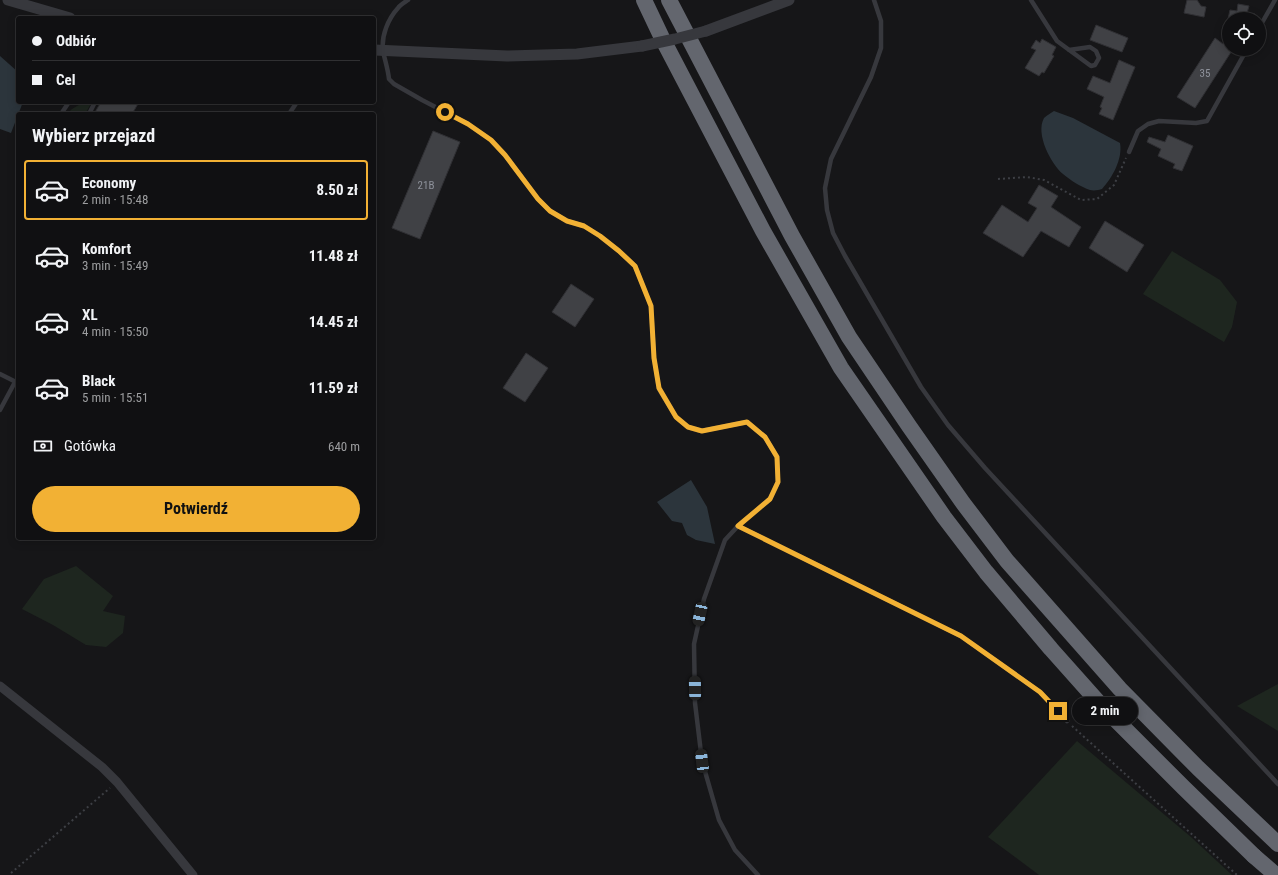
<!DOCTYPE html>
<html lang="pl">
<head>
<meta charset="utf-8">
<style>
	:root { --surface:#101012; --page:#1e1e20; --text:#f1f3f6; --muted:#9c9d9f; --line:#303032; --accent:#f2b134 }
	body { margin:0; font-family:"Roboto Condensed",sans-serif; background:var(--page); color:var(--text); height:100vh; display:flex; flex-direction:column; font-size:15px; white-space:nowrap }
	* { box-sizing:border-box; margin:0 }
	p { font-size:13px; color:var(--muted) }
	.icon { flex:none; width:22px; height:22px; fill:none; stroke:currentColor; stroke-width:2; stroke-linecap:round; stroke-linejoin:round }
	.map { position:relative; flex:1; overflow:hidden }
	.side { position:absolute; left:16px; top:112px; width:360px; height:428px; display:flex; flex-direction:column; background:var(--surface); border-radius:4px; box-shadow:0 2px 10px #0003,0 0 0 1px var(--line) }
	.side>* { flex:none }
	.guide { position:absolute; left:16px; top:16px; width:360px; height:88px; border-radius:4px; box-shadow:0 2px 10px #0003,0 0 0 1px var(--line); display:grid; align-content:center; height:88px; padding:0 16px; background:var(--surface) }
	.controls { position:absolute; left:1222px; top:12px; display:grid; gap:8px }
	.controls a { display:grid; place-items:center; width:44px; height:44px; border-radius:50%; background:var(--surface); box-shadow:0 2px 10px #0003,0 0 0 1px var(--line); font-size:20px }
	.end { position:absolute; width:18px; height:18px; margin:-9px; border:5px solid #f2b134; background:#111; box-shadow:0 0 0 2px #111 }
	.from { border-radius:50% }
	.bubble { position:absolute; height:28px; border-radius:14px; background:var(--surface); box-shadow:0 2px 10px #0003,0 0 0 1px var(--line); font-size:13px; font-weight:700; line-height:28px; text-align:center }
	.car { position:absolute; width:12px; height:24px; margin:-12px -6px; border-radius:5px; box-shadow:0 0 3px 1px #0007; background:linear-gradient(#222 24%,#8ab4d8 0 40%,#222 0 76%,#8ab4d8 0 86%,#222 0) }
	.guide b { display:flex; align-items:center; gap:14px; height:38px; font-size:15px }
	.guide b+b { border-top:1px solid var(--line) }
	.guide i { width:10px; height:10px; background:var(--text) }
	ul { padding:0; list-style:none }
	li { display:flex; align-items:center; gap:12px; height:60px; margin:0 8px 6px; padding:0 8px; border:2px solid transparent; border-radius:4px }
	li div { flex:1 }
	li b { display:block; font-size:15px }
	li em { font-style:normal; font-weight:700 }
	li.active { border-color:var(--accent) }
	li>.icon { width:36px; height:36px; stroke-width:1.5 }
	h2 { padding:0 16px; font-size:18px; line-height:48px }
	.pay { display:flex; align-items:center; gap:10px; height:44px; padding:0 16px; font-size:15px }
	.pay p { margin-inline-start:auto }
	.button { display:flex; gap:8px; margin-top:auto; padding:8px 16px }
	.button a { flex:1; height:46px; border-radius:24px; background:var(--accent); color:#111; font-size:16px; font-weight:700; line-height:46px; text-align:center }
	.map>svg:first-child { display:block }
	.green { fill:#1e261f }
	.water { fill:#2c353c }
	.building { fill:#404145; stroke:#303034 }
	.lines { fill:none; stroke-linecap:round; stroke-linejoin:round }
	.path { stroke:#3d3f44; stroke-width:2; stroke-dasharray:2 3; stroke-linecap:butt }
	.service { stroke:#37383d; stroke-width:4.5 }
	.minor { stroke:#37383d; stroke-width:9 }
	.tertiary { stroke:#37383d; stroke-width:11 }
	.motorway { stroke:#63666e; stroke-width:16 }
	.tertiary-bridge { stroke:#37383d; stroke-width:11 }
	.motorway-bridge { stroke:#63666e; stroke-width:16 }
	.route { stroke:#f2b134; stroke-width:5 }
	.labels { text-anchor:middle; stroke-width:3; stroke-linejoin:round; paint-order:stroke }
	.number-label { font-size:11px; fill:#8e929b }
</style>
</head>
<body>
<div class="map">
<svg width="1278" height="875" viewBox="0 0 1278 875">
	<rect width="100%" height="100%" fill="#161618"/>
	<!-- green -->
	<g class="green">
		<polygon points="84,102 92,102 85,114 67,114 72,109"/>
		<polygon points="1172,251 1220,280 1237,302 1232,327 1224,342 1143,294"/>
		<polygon points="76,566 113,596 103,611 125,616 123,633 106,647 86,645 53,625 22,609 44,579"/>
		<polygon points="1278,684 1278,731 1237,706"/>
		<polygon points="1077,741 1191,837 1232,875 1039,875 988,837"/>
	</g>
	<!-- water -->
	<g class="water">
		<polygon points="0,56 18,72 18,102 23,102 11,133 0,129"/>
		<path d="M1054 111 1073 118 1120 143C1123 159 1112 178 1102 189 1099 190 1094 191 1090 190 1081 187 1070 180 1063 174 1051 164 1035 134 1044 118 1047 115 1051 113 1054 111Z"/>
		<polygon points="691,480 707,507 715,544 696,540 687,535 682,523 672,521 657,502"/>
	</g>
	<!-- building -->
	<g class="building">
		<polygon points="1187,0 1197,0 1201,6 1206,7 1204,17 1184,13"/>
		<polygon points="1238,4 1249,6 1247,13 1255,14 1255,19 1228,19 1230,10 1237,11"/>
		<polygon points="1096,25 1128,38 1122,52 1090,40"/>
		<polygon points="1229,34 1229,49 1233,49 1195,108 1177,97 1215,38 1223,44"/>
		<polygon points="1042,39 1056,47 1052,55 1054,56 1044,73 1042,72 1039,76 1025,68 1036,50 1031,48 1036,40 1040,43"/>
		<polygon points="1119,60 1135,67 1113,120 1099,114 1102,108 1100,107 1104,97 1087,89 1093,76 1110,83"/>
		<polygon points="101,102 139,102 132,114 94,114"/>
		<polygon points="433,131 460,142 420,239 392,228"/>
		<polygon points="1168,135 1193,146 1182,171 1173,168 1175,164 1158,156 1161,149 1147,142 1149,137 1165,142"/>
		<polygon points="1039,185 1058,196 1051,207 1081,227 1069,247 1041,231 1023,257 983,233 1002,205 1028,222 1037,208 1028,203"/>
		<polygon points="1105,221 1144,245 1127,272 1089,248"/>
		<polygon points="571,284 594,299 575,327 552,312"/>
		<polygon points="526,353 548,368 525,402 503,388"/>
	</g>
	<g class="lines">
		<!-- path -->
		<g class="path">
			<polyline points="998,179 1027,177 1044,180 1081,200 1097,199 1114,185 1126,158"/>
			<polyline points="1072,726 1237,875"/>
			<polyline points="11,873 110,788"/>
		</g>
		<!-- service -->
		<g class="service">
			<path d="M408 0C405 2 400 5 398 8 388 19 381 36 383 51 385 61 388 69 389 79L394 84 422 100 468 124 491 140 505 155 538 199 550 211 567 221 584 226 600 236 619 251 635 266 651 306 654 358 659 389 676 417 688 427 701 431 747 422 765 437 777 457 778 482 770 499 738 526 725 540 704 599 694 644 695 703 702 761 719 820 735 850 758 875"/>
			<polyline points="874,0 881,21 881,48 871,77 831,159 825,188 827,210 833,233 845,256 921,387 948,425 985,468 1278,784"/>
			<polyline points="1031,0 1057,41 1091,66 1095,65 1099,58 1096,51 1090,47 1069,50"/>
			<polyline points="1259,28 1275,0"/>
			<polyline points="61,114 69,102"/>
			<polyline points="89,114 95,102"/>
			<polyline points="289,114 297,102"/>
			<polyline points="1129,152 1138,131 1148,124 1159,121 1196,123 1207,121 1247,49"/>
			<polyline points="0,374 16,382"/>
			<polyline points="0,410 15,382"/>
			<polyline points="738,526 961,636 1040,692 1067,721"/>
		</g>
		<!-- minor -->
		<polyline class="minor" points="0,686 102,767 117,782 193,875"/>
		<!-- tertiary -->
		<g class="tertiary">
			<polyline points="8,0 70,18"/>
			<polyline points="706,31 789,0"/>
			<polyline points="374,50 507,56 577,54 642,46"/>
		</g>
		<!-- motorway -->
		<g class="motorway">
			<polyline points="644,0 662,38 763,231 841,368 944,517 986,572 1051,649 1100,704 1184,788 1254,856"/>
			<polyline points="669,0 792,236 849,337 909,426 963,503 1007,561 1120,689 1198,768 1278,844"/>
		</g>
		<!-- tertiary-bridge -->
		<polyline class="tertiary-bridge" points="642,46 675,39 706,31"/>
		<!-- motorway-bridge -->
		<polyline class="motorway-bridge" points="1254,856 1276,875"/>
	</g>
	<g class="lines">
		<!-- route -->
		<polyline class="route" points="445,112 468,124 491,140 505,155 538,199 550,211 567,221 584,226 600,236 619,251 635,266 651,306 654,358 659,388 676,417 688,427 702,431 747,422 765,437 777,457 778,482 770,499 738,526 961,636 1040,692 1058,711"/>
	</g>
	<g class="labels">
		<!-- number labels -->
		<g class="number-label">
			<text x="1205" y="77">35</text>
			<text x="426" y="189">21B</text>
		</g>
	</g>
</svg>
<div class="controls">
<a><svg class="icon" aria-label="locate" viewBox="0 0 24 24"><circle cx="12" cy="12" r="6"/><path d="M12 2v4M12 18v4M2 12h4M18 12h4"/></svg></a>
</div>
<i class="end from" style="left:445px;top:112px"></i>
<i class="end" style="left:1058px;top:711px"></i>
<div class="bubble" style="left:1072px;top:697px;width:66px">2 min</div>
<i class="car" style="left:700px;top:614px;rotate:192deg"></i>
<i class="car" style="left:695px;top:688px;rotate:359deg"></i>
<i class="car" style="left:702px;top:761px;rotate:353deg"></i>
<div class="guide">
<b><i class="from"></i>Odbiór</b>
<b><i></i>Cel</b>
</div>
<section class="side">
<h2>Wybierz przejazd</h2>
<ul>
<li class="active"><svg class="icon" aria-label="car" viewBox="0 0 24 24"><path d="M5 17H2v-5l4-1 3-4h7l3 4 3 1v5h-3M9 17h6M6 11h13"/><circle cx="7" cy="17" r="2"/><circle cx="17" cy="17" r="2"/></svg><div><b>Economy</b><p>2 min · 15:48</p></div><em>8.50 zł</em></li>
<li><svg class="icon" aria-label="car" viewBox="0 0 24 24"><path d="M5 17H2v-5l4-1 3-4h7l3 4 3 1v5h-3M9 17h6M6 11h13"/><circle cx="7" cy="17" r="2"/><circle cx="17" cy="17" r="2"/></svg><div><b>Komfort</b><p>3 min · 15:49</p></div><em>11.48 zł</em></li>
<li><svg class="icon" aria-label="car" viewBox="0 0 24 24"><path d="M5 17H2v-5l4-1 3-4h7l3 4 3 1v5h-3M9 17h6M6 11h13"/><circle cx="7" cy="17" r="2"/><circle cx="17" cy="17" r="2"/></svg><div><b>XL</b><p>4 min · 15:50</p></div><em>14.45 zł</em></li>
<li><svg class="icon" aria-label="car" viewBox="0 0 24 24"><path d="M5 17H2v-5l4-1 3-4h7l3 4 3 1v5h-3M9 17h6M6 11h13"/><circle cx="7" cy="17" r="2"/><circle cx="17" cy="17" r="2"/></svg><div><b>Black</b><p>5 min · 15:51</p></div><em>11.59 zł</em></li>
</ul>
<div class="pay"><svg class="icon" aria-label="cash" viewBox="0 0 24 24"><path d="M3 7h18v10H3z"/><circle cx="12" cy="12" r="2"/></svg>Gotówka<p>640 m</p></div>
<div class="button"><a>Potwierdź</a></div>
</section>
</div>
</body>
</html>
